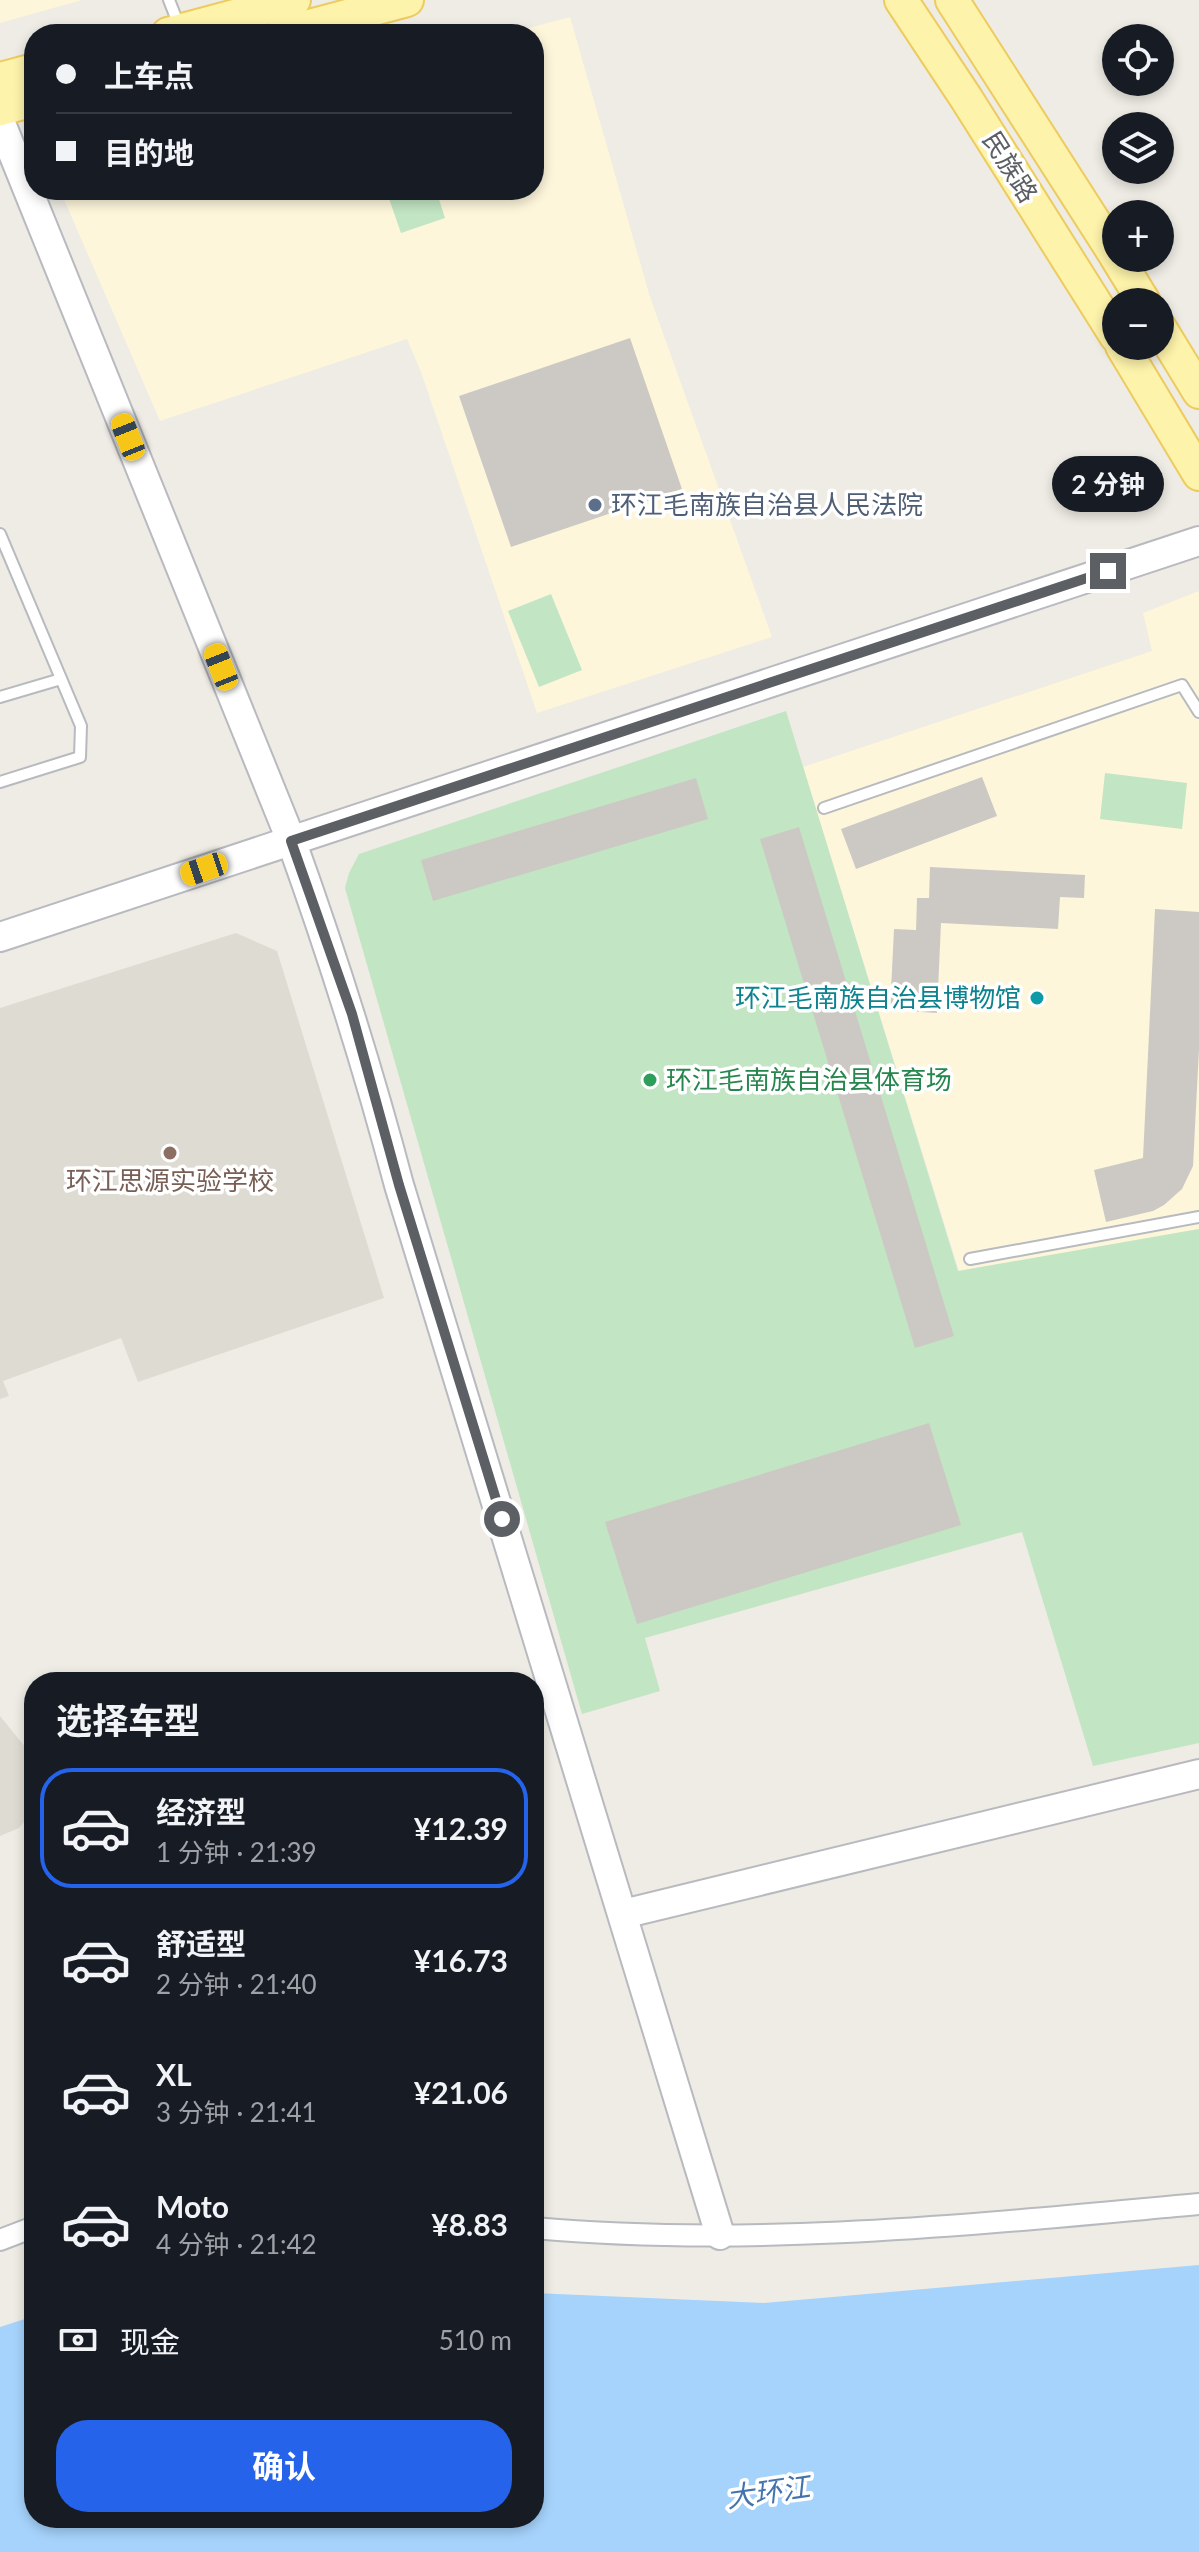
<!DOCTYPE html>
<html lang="zh">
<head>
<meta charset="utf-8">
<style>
	:root { --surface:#171b24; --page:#242831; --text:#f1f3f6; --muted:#9ea1a6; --line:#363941; --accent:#2563eb }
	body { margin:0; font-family:Lato,"Noto Sans SC",sans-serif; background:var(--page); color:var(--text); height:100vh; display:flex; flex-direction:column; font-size:30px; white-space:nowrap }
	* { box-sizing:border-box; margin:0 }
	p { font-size:26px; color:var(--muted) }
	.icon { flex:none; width:44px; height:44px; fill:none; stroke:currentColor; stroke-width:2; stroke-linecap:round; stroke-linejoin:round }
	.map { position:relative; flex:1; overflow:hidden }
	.side { position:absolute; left:24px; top:1672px; width:520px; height:856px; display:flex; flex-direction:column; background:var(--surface); border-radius:32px; box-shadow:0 4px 12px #0003 }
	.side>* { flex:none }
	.top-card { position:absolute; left:24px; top:24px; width:520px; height:176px; border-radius:32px; box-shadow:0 4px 12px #0003; display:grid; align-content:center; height:176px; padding:0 32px; background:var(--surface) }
	.buttons { position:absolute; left:1102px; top:24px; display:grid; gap:16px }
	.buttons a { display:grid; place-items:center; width:72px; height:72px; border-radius:50%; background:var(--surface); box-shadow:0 4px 12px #0003; font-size:40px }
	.end { position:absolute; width:36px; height:36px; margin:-18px; border:10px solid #5c6064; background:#fff; box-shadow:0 0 0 4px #fff }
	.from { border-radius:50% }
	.bubble { position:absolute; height:56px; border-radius:28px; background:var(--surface); box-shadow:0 4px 12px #0003; font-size:26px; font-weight:700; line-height:56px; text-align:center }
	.car { position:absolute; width:24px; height:48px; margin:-24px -12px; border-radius:10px; box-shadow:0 0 6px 2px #0007; background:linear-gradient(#f5c518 24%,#345 0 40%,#f5c518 0 76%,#345 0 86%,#f5c518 0) }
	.top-card b { display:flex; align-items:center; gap:28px; height:76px; font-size:30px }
	.top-card b+b { border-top:2px solid var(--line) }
	.top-card i { width:20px; height:20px; background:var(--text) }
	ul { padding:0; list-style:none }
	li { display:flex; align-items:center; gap:24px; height:120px; margin:0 16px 12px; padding:0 16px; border:4px solid transparent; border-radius:32px }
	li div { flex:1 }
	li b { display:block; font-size:30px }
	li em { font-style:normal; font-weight:700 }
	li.current { border-color:var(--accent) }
	li>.icon { width:72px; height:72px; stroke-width:1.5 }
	h2 { padding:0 32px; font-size:36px; line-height:96px }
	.pay { display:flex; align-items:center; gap:20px; height:88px; padding:0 32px; font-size:30px }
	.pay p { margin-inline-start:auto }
	.primary-button { display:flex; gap:16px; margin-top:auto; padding:16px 32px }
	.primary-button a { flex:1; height:92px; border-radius:32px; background:var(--accent); color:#fff; font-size:32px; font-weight:700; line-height:92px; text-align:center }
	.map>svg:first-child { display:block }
	.commercial { fill:#fdf6db }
	.education { fill:#dedcd2 }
	.green { fill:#c2e5c3 }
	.water { fill:#a6d3fc }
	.building { fill:#ccc9c4 }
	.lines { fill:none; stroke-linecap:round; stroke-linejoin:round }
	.lane-casing { stroke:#b7babe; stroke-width:14 }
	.street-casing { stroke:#b7babe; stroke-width:24 }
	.secondary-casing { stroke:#b8bac0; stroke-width:32 }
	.primary-casing { stroke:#edcb5e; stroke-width:36 }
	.lane { stroke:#fff; stroke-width:10 }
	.street { stroke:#fff; stroke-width:20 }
	.secondary { stroke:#fff; stroke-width:28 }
	.primary { stroke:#fdf3ab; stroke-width:32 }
	.route { stroke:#5c6064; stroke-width:10 }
	.service-dot { fill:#5c6f8a; stroke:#fff; stroke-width:3 }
	.culture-dot { fill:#0f9aa8; stroke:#fff; stroke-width:3 }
	.leisure-dot { fill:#2e9e5b; stroke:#fff; stroke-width:3 }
	.education-dot { fill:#8d6e63; stroke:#fff; stroke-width:3 }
	.labels { text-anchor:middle; stroke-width:7; stroke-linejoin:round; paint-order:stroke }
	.street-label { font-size:26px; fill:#5c6064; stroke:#fff }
	.service-label { font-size:26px; fill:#4e5e75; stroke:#fff; text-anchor:start }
	.culture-label { font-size:26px; fill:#0d838f; stroke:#fff; text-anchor:end }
	.leisure-label { font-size:26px; fill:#27864d; stroke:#fff; text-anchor:start }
	.education-label { font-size:26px; fill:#785e54; stroke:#fff }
	.water-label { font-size:28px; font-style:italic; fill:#4373ae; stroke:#fff }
</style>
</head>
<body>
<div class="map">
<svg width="1199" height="2552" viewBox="0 0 1199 2552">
	<rect width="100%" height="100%" fill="#eeece4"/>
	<!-- commercial -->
	<g class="commercial">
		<polygon points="0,0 82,0 0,23"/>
		<polygon points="570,17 650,297 772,637 537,713 421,372 407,339 160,421 60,190 534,190 534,34 506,34"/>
		<polygon points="1199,591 1199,1229 959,1271 803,767 1152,651 1143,613"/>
	</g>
	<!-- education -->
	<g class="education">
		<polygon points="236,933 277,951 384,1298 138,1382 121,1338 3,1381 9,1396 0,1399 0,1008"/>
		<polygon points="0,1716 34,1758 34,1810 19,1828 0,1836"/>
	</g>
	<!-- green -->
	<g class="green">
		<polygon points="386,190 436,190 445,218 401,233"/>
		<polygon points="551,594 582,670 539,687 508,611"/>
		<polygon points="786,711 958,1271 1199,1229 1199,1743 1093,1766 1022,1532 645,1638 660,1691 582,1714 345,888 349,873 359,854"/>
		<polygon points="1105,773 1187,783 1182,829 1100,819"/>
	</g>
	<!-- water -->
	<polygon class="water" points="1199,2265 1199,2552 0,2552 0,2327 34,2316 34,2518 534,2518 534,2293 764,2303"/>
	<!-- building -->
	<g class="building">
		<polygon points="630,338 682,489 511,547 459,396"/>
		<polygon points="982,777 997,816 856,869 841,829"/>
		<polygon points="696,778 708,819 433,901 421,860"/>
		<polygon points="799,827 954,1336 915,1348 760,839"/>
		<polygon points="930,867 1085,875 1084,898 1060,897 1058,929 941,923 937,1013 890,1010 894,929 916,930 917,898 929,898"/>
		<polygon points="1155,909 1199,912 1199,1049 1193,1166 1182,1189 1164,1205 1153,1211 1106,1222 1094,1170 1143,1158"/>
		<polygon points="929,1423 961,1525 637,1624 605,1522"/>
	</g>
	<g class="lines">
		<defs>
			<g id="lane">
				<polyline points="169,0 180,28"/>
				<polyline points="0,534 81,726 80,757 0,782"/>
				<polyline points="0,697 61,679"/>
				<polyline points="824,808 1182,685 1199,712"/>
				<polyline points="970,1259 1199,1217"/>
			</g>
			<g id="street">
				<path d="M534 2228C756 2248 978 2224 1199 2204"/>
				<polyline points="0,2240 34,2227"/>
			</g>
			<g id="secondary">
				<path d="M0 121 291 840C332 954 368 1068 399 1185L720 2235"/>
				<polyline points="0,937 1199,541"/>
				<polyline points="623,1914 1199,1774"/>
			</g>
			<g id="primary">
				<polyline points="901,0 966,98 1116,336"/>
				<polyline points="952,0 1116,256"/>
				<polyline points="168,34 294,0"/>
				<polyline points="280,34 407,0"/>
				<polyline points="0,79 34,70"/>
				<polyline points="0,109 34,100"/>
				<polyline points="1117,258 1144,302"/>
				<polyline points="1160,328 1199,392"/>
				<polyline points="1122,346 1199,474"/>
			</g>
		</defs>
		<!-- lane casing -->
		<use href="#lane" class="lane-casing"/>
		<!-- street casing -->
		<use href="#street" class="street-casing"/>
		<!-- secondary casing -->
		<use href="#secondary" class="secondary-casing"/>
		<!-- primary casing -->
		<use href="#primary" class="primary-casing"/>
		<!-- lane -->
		<use href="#lane" class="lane"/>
		<!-- street -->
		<use href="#street" class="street"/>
		<!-- secondary -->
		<use href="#secondary" class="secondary"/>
		<!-- primary -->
		<use href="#primary" class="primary"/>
	</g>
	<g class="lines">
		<!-- route -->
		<polyline class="route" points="502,1519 399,1185 352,1014 291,841 1108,571"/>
	</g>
	<!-- markers -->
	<circle class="service-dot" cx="595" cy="505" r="8"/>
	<circle class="culture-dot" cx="1037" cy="998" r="8"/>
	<circle class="leisure-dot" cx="650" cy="1080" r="8"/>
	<circle class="education-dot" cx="170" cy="1153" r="8"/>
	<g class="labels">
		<!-- street labels -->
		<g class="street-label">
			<text transform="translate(1010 167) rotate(58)" y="9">民族路</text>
		</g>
		<!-- service labels -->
		<g class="service-label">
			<text x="611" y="514">环江毛南族自治县人民法院</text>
		</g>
		<!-- culture labels -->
		<g class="culture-label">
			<text x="1021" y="1007">环江毛南族自治县博物馆</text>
		</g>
		<!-- leisure labels -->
		<g class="leisure-label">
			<text x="666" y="1089">环江毛南族自治县体育场</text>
		</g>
		<!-- education labels -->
		<g class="education-label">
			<text x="170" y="1190">环江思源实验学校</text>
		</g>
		<!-- water labels -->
		<g class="water-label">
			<text transform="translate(768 2492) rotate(-8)" y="10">大环江</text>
		</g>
	</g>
</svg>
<div class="buttons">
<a><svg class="icon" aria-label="locate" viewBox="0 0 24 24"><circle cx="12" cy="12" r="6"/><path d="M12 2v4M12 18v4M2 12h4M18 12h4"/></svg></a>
<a><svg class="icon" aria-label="layers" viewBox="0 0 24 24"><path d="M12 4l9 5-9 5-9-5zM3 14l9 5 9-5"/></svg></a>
<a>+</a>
<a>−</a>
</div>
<i class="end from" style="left:502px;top:1519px"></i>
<i class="end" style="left:1108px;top:571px"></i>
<div class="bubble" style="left:1052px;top:456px;width:112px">2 分钟</div>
<i class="car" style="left:128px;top:437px;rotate:338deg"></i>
<i class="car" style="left:221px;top:667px;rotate:338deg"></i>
<i class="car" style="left:204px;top:869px;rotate:251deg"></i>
<div class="top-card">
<b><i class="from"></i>上车点</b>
<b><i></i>目的地</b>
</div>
<section class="side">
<h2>选择车型</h2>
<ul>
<li class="current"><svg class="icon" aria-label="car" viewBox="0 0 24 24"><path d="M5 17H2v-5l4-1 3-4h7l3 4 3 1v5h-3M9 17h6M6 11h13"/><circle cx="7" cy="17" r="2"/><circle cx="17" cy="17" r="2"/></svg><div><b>经济型</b><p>1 分钟 · 21:39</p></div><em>¥12.39</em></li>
<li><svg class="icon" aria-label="car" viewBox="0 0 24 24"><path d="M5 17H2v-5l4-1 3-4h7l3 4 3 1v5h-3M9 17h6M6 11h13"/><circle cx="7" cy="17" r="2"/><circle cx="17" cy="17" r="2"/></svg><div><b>舒适型</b><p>2 分钟 · 21:40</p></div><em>¥16.73</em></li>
<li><svg class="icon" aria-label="car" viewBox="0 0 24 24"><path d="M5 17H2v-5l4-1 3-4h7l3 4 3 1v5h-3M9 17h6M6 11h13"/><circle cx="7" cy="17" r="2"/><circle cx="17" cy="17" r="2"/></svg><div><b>XL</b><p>3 分钟 · 21:41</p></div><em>¥21.06</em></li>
<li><svg class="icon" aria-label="car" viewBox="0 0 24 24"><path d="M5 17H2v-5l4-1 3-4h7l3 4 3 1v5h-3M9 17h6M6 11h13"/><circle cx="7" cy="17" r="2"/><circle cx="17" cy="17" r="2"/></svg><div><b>Moto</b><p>4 分钟 · 21:42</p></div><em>¥8.83</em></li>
</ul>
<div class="pay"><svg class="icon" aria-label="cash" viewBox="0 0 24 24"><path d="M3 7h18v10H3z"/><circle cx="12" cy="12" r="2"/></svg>现金<p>510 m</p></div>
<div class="primary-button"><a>确认</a></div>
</section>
</div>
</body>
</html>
